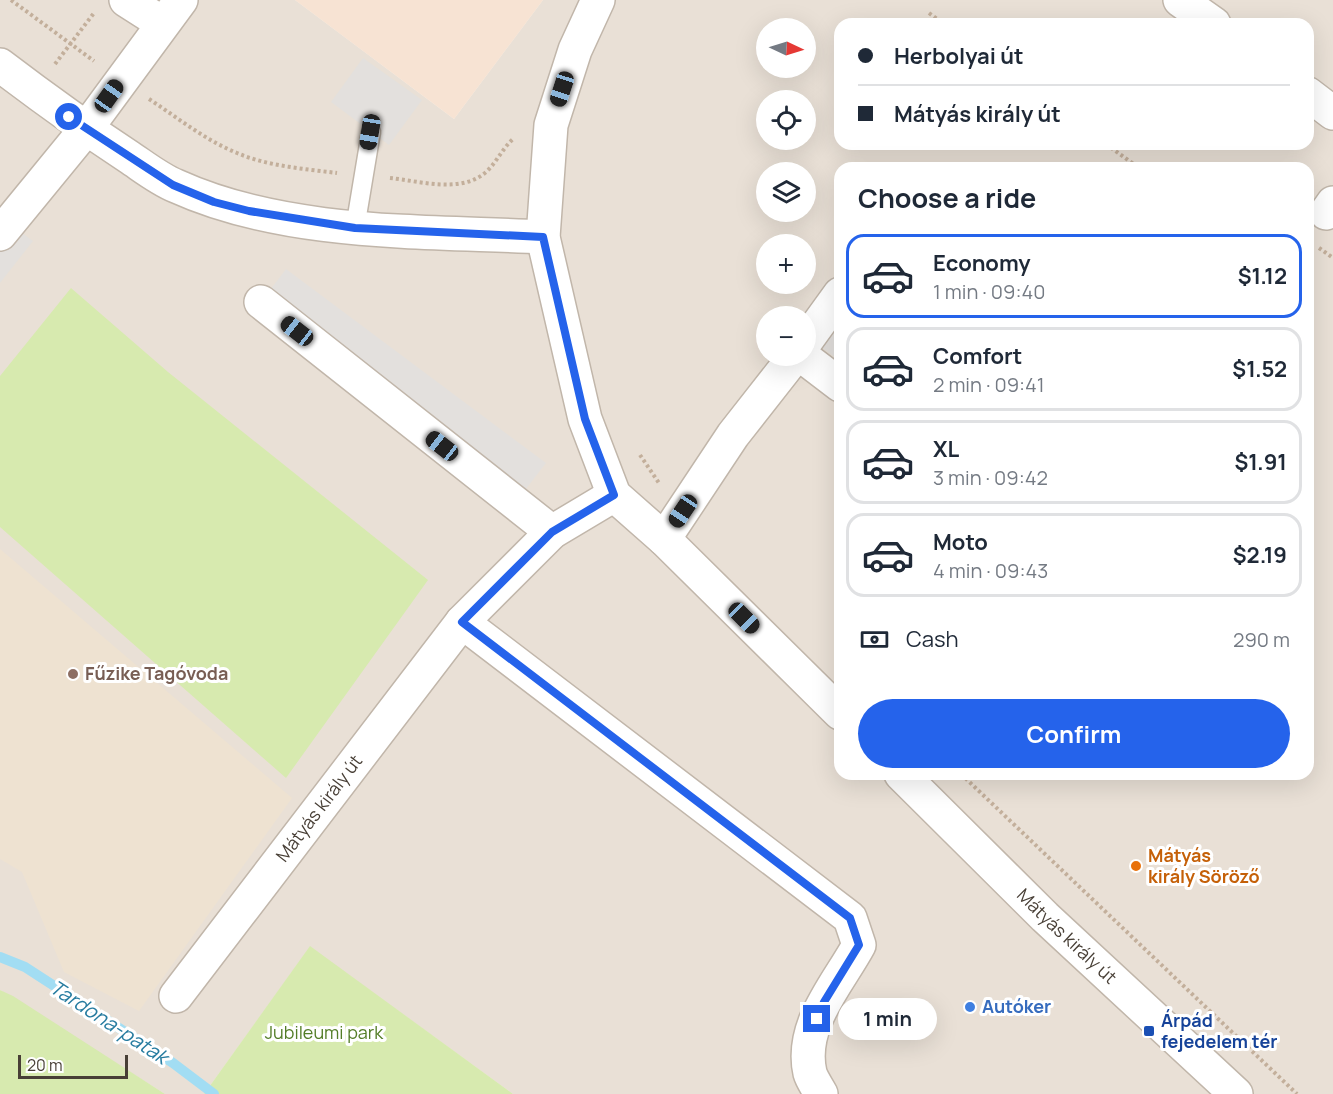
<!DOCTYPE html>
<html lang="en">
<head>
<meta charset="utf-8">
<style>
	:root { --surface:#fff; --page:#f2f2f3; --text:#1f2937; --muted:#747a83; --line:#e0e1e3; --accent:#2563eb }
	body { margin:0; font-family:Manrope,sans-serif; background:var(--page); color:var(--text); height:100vh; display:flex; flex-direction:column; font-size:22px; white-space:nowrap }
	* { box-sizing:border-box; margin:0 }
	p { font-size:20px; color:var(--muted) }
	.icon { flex:none; width:33px; height:33px; fill:none; stroke:currentColor; stroke-width:2; stroke-linecap:round; stroke-linejoin:round }
	.map { position:relative; flex:1; overflow:hidden }
	.drawer { position:absolute; left:834px; top:162px; width:480px; height:618px; display:flex; flex-direction:column; background:var(--surface); border-radius:18px; box-shadow:0 6px 24px #0002 }
	.drawer>* { flex:none }
	.top-card { position:absolute; left:834px; top:18px; width:480px; height:132px; border-radius:18px; box-shadow:0 6px 24px #0002; display:grid; align-content:center; height:132px; padding:0 24px; background:var(--surface) }
	.needle { width:39px; rotate:94deg }
	.fabs { position:absolute; left:756px; top:18px; display:grid; gap:12px }
	.fabs a { display:grid; place-items:center; width:60px; height:60px; border-radius:50%; background:var(--surface); box-shadow:0 6px 24px #0002; font-size:30px }
	.scale { position:absolute; left:18px; bottom:15px; width:110px; box-sizing:border-box; padding-left:6px; border:3px solid #483f36; border-top:0; font-size:16px; line-height:21px; white-space:nowrap; color:#483f36; -webkit-text-stroke:4px #fff; paint-order:stroke }
	.end { position:absolute; width:27px; height:27px; margin:-14px; border:8px solid #2563eb; background:#fff; box-shadow:0 0 0 3px #fff }
	.from { border-radius:50% }
	.bubble { position:absolute; height:42px; border-radius:21px; background:var(--surface); box-shadow:0 6px 24px #0002; font-size:20px; font-weight:700; line-height:42px; text-align:center }
	.car { position:absolute; width:18px; height:36px; margin:-18px -9px; border-radius:8px; box-shadow:0 0 4px 2px #0007; background:linear-gradient(#222 24%,#8ab4d8 0 40%,#222 0 76%,#8ab4d8 0 86%,#222 0) }
	.top-card b { display:flex; align-items:center; gap:21px; height:57px; font-size:22px }
	.top-card b+b { border-top:2px solid var(--line) }
	.top-card i { width:15px; height:15px; background:var(--text) }
	ul { padding:0; list-style:none }
	li { display:flex; align-items:center; gap:18px; height:84px; margin:0 12px 9px; padding:0 12px; border:3px solid var(--line); border-radius:18px }
	li div { flex:1 }
	li b { display:block; font-size:22px }
	li em { font-style:normal; font-weight:700 }
	li.current { border-color:var(--accent) }
	li>.icon { width:54px; height:54px; stroke-width:1.5 }
	h2 { padding:0 24px; font-size:27px; line-height:72px }
	.pay { display:flex; align-items:center; gap:15px; height:66px; padding:0 24px; font-size:22px }
	.pay p { margin-inline-start:auto }
	.primary-button { display:flex; gap:12px; margin-top:auto; padding:12px 24px }
	.primary-button a { flex:1; height:69px; border-radius:36px; background:var(--accent); color:#fff; font-size:24px; font-weight:700; line-height:69px; text-align:center }
	.map>svg:first-child { display:block }
	.residential { fill:#e9e0d6; fill-rule:evenodd }
	.commercial { fill:#f7e3d3 }
	.education { fill:#eee2d1 }
	.green { fill:#d7eaaf }
	.parking { fill:#e3e0dd }
	.lines { fill:none; stroke-linecap:round; stroke-linejoin:round }
	.stream { stroke:#a2ddf3; stroke-width:10 }
	.service-casing { stroke:#c1b6aa; stroke-width:21 }
	.minor-casing { stroke:#c1b6aa; stroke-width:36 }
	.path { stroke:#c3af9b; stroke-width:4; stroke-dasharray:3 3; stroke-linecap:butt }
	.service { stroke:#fff; stroke-width:18 }
	.minor { stroke:#fff; stroke-width:33 }
	.route { stroke:#2563eb; stroke-width:8 }
	.education-dot { fill:#8d6e63; stroke:#fff; stroke-width:2 }
	.food-dot { fill:#e8710a; stroke:#fff; stroke-width:2 }
	.shop-dot { fill:#3f7fe0; stroke:#fff; stroke-width:2 }
	.transit-dot { fill:#1a4fb4; stroke:#fff; stroke-width:2 }
	.labels { text-anchor:middle; stroke-width:6; stroke-linejoin:round; paint-order:stroke }
	.education-label { font-size:18px; font-weight:bold; fill:#785e54; stroke:#fff; text-anchor:start }
	.street-label { font-size:18px; fill:#483f36; stroke:#fff }
	.food-label { font-size:18px; font-weight:bold; fill:#c56008; stroke:#fff; text-anchor:start }
	.shop-label { font-size:18px; font-weight:bold; fill:#366cbe; stroke:#fff; text-anchor:start }
	.transit-label { font-size:18px; font-weight:bold; fill:#164399; stroke:#fff; text-anchor:start }
	.park-label { font-size:18px; fill:#537d27; stroke:#fff }
	.water-label { font-size:20px; font-style:italic; fill:#277ca0; stroke:#fff }
</style>
</head>
<body>
<div class="map">
<svg width="1333" height="1094" viewBox="0 0 1333 1094">
	<rect width="100%" height="100%" fill="#f5efe8"/>
	<!-- residential -->
	<path class="residential" d="M0 0H295L454 119 543 0H1333V1094H513L310 947 204 1094H165L0 990ZM840 24H1308V144H840ZM766 28H806V68H766ZM766 100H806V140H766ZM840 168H1308V774H840ZM766 172H806V212H766ZM766 244H806V284H766ZM766 316H806V356H766Z"/>
	<!-- commercial -->
	<polygon class="commercial" points="295,0 543,0 454,119"/>
	<!-- education -->
	<polygon class="education" points="0,549 292,798 139,1011 64,972 22,872 0,859"/>
	<!-- green -->
	<g class="green">
		<polygon points="71,288 168,372 428,580 286,778 0,527 0,376"/>
		<polygon points="310,946 513,1094 204,1094"/>
		<polygon points="0,990 13,996 165,1094 0,1094"/>
	</g>
	<!-- parking -->
	<g class="parking">
		<polygon points="363,58 422,100 389,145 331,102"/>
		<polygon points="0,217 33,241 0,283"/>
		<polygon points="286,269 546,463 515,503 261,302"/>
		<polygon points="840,294 840,361 808,337"/>
	</g>
	<g class="lines">
		<!-- stream -->
		<polyline class="stream" points="0,957 25,967 173,1063 214,1094"/>
		<defs>
			<polyline id="service" points="355,228 371,132"/>
			<g id="minor">
				<polyline points="126,0 162,23"/>
				<polyline points="598,0 575,50 551,125 543,237 585,419 614,495 664,539 840,713"/>
				<polyline points="1180,0 1214,24"/>
				<path d="M0 65C42 97 85 128 129 157 144 167 159 179 176 186 286 236 424 231 543 237"/>
				<polyline points="1308,94 1333,113"/>
				<polyline points="1326,213 1333,203"/>
				<polyline points="0,234 86,129 181,0"/>
				<polyline points="261,302 552,532"/>
				<polyline points="806,341 840,294"/>
				<polyline points="802,356 840,385"/>
				<polyline points="664,539 733,435 795,356"/>
				<path d="M462 622 850 918 859 945C838 984 799 1025 810 1073 812 1080 818 1088 821 1094"/>
				<path id="s1" d="M901 774 1045 917 1236 1094"/>
				<path id="s2" d="M176 996 462 622 552 532 614 495"/>
			</g>
		</defs>
		<!-- service casing -->
		<use href="#service" class="service-casing"/>
		<!-- minor casing -->
		<use href="#minor" class="minor-casing"/>
		<!-- path -->
		<g class="path">
			<polyline points="11,0 94,61"/>
			<polyline points="929,13 944,24"/>
			<polyline points="55,64 94,13"/>
			<path d="M149 99C178 118 205 140 237 153 267 166 305 169 337 173"/>
			<polyline points="1106,144 1139,168"/>
			<path d="M390 178C420 181 461 194 486 172 497 162 502 149 513 139"/>
			<polyline points="1319,248 1333,258"/>
			<polyline points="640,455 659,483"/>
			<polyline points="961,774 1297,1094"/>
		</g>
		<!-- service -->
		<use href="#service" class="service"/>
		<!-- minor -->
		<use href="#minor" class="minor"/>
	</g>
	<g class="lines">
		<!-- route -->
		<polyline class="route" points="69,117 173,185 214,202 249,211 355,228 543,237 585,419 614,495 552,532 462,622 850,918 859,945 824,1002 817,1019"/>
	</g>
	<!-- markers -->
	<circle class="education-dot" cx="73" cy="674" r="6"/>
	<circle class="food-dot" cx="1136" cy="866" r="6"/>
	<circle class="shop-dot" cx="970" cy="1007" r="6"/>
	<rect class="transit-dot" x="1143" y="1025" width="12" height="12" rx="3"/>
	<g class="labels">
		<!-- education labels -->
		<g class="education-label">
			<text x="85" y="680">Fűzike Tagóvoda</text>
		</g>
		<!-- street labels -->
		<g class="street-label">
			<text dy="6" stroke="none"><textPath href="#s2" startOffset="236">Mátyás király út</textPath></text>
			<text dy="6" stroke="none"><textPath href="#s1" startOffset="232">Mátyás király út</textPath></text>
		</g>
		<!-- food labels -->
		<g class="food-label">
			<text x="1148" y="862">Mátyás<tspan x="1148" dy="21">király Söröző</tspan></text>
		</g>
		<!-- shop labels -->
		<g class="shop-label">
			<text x="982" y="1013">Autóker</text>
		</g>
		<!-- transit labels -->
		<g class="transit-label">
			<text x="1161" y="1027">Árpád<tspan x="1161" dy="21">fejedelem tér</tspan></text>
		</g>
		<!-- park labels -->
		<g class="park-label">
			<text x="324" y="1039">Jubileumi park</text>
		</g>
		<!-- water labels -->
		<g class="water-label">
			<text transform="translate(109 1022) rotate(33)" y="7">Tardona-patak</text>
		</g>
	</g>
</svg>
<div class="fabs">
<a><svg class="needle" viewBox="-14 -14 28 28"><path d="M0-13l5 13h-10z" fill="#e53935"/><path d="M0 13l5-13h-10z" fill="#747a83"/></svg></a>
<a><svg class="icon" aria-label="locate" viewBox="0 0 24 24"><circle cx="12" cy="12" r="6"/><path d="M12 2v4M12 18v4M2 12h4M18 12h4"/></svg></a>
<a><svg class="icon" aria-label="layers" viewBox="0 0 24 24"><path d="M12 4l9 5-9 5-9-5zM3 14l9 5 9-5"/></svg></a>
<a>+</a>
<a>−</a>
</div>
<div class="scale">20 m</div>
<i class="end from" style="left:69px;top:117px"></i>
<i class="end" style="left:817px;top:1019px"></i>
<div class="bubble" style="left:838px;top:998px;width:99px">1 min</div>
<i class="car" style="left:562px;top:89px;rotate:198deg"></i>
<i class="car" style="left:109px;top:96px;rotate:35deg"></i>
<i class="car" style="left:370px;top:132px;rotate:189deg"></i>
<i class="car" style="left:297px;top:331px;rotate:308deg"></i>
<i class="car" style="left:442px;top:446px;rotate:308deg"></i>
<i class="car" style="left:683px;top:511px;rotate:214deg"></i>
<i class="car" style="left:744px;top:618px;rotate:135deg"></i>
<div class="top-card">
<b><i class="from"></i>Herbolyai út</b>
<b><i></i>Mátyás király út</b>
</div>
<section class="drawer">
<h2>Choose a ride</h2>
<ul>
<li class="current"><svg class="icon" aria-label="car" viewBox="0 0 24 24"><path d="M5 17H2v-5l4-1 3-4h7l3 4 3 1v5h-3M9 17h6M6 11h13"/><circle cx="7" cy="17" r="2"/><circle cx="17" cy="17" r="2"/></svg><div><b>Economy</b><p>1 min · 09:40</p></div><em>$1.12</em></li>
<li><svg class="icon" aria-label="car" viewBox="0 0 24 24"><path d="M5 17H2v-5l4-1 3-4h7l3 4 3 1v5h-3M9 17h6M6 11h13"/><circle cx="7" cy="17" r="2"/><circle cx="17" cy="17" r="2"/></svg><div><b>Comfort</b><p>2 min · 09:41</p></div><em>$1.52</em></li>
<li><svg class="icon" aria-label="car" viewBox="0 0 24 24"><path d="M5 17H2v-5l4-1 3-4h7l3 4 3 1v5h-3M9 17h6M6 11h13"/><circle cx="7" cy="17" r="2"/><circle cx="17" cy="17" r="2"/></svg><div><b>XL</b><p>3 min · 09:42</p></div><em>$1.91</em></li>
<li><svg class="icon" aria-label="car" viewBox="0 0 24 24"><path d="M5 17H2v-5l4-1 3-4h7l3 4 3 1v5h-3M9 17h6M6 11h13"/><circle cx="7" cy="17" r="2"/><circle cx="17" cy="17" r="2"/></svg><div><b>Moto</b><p>4 min · 09:43</p></div><em>$2.19</em></li>
</ul>
<div class="pay"><svg class="icon" aria-label="cash" viewBox="0 0 24 24"><path d="M3 7h18v10H3z"/><circle cx="12" cy="12" r="2"/></svg>Cash<p>290 m</p></div>
<div class="primary-button"><a>Confirm</a></div>
</section>
</div>
</body>
</html>
